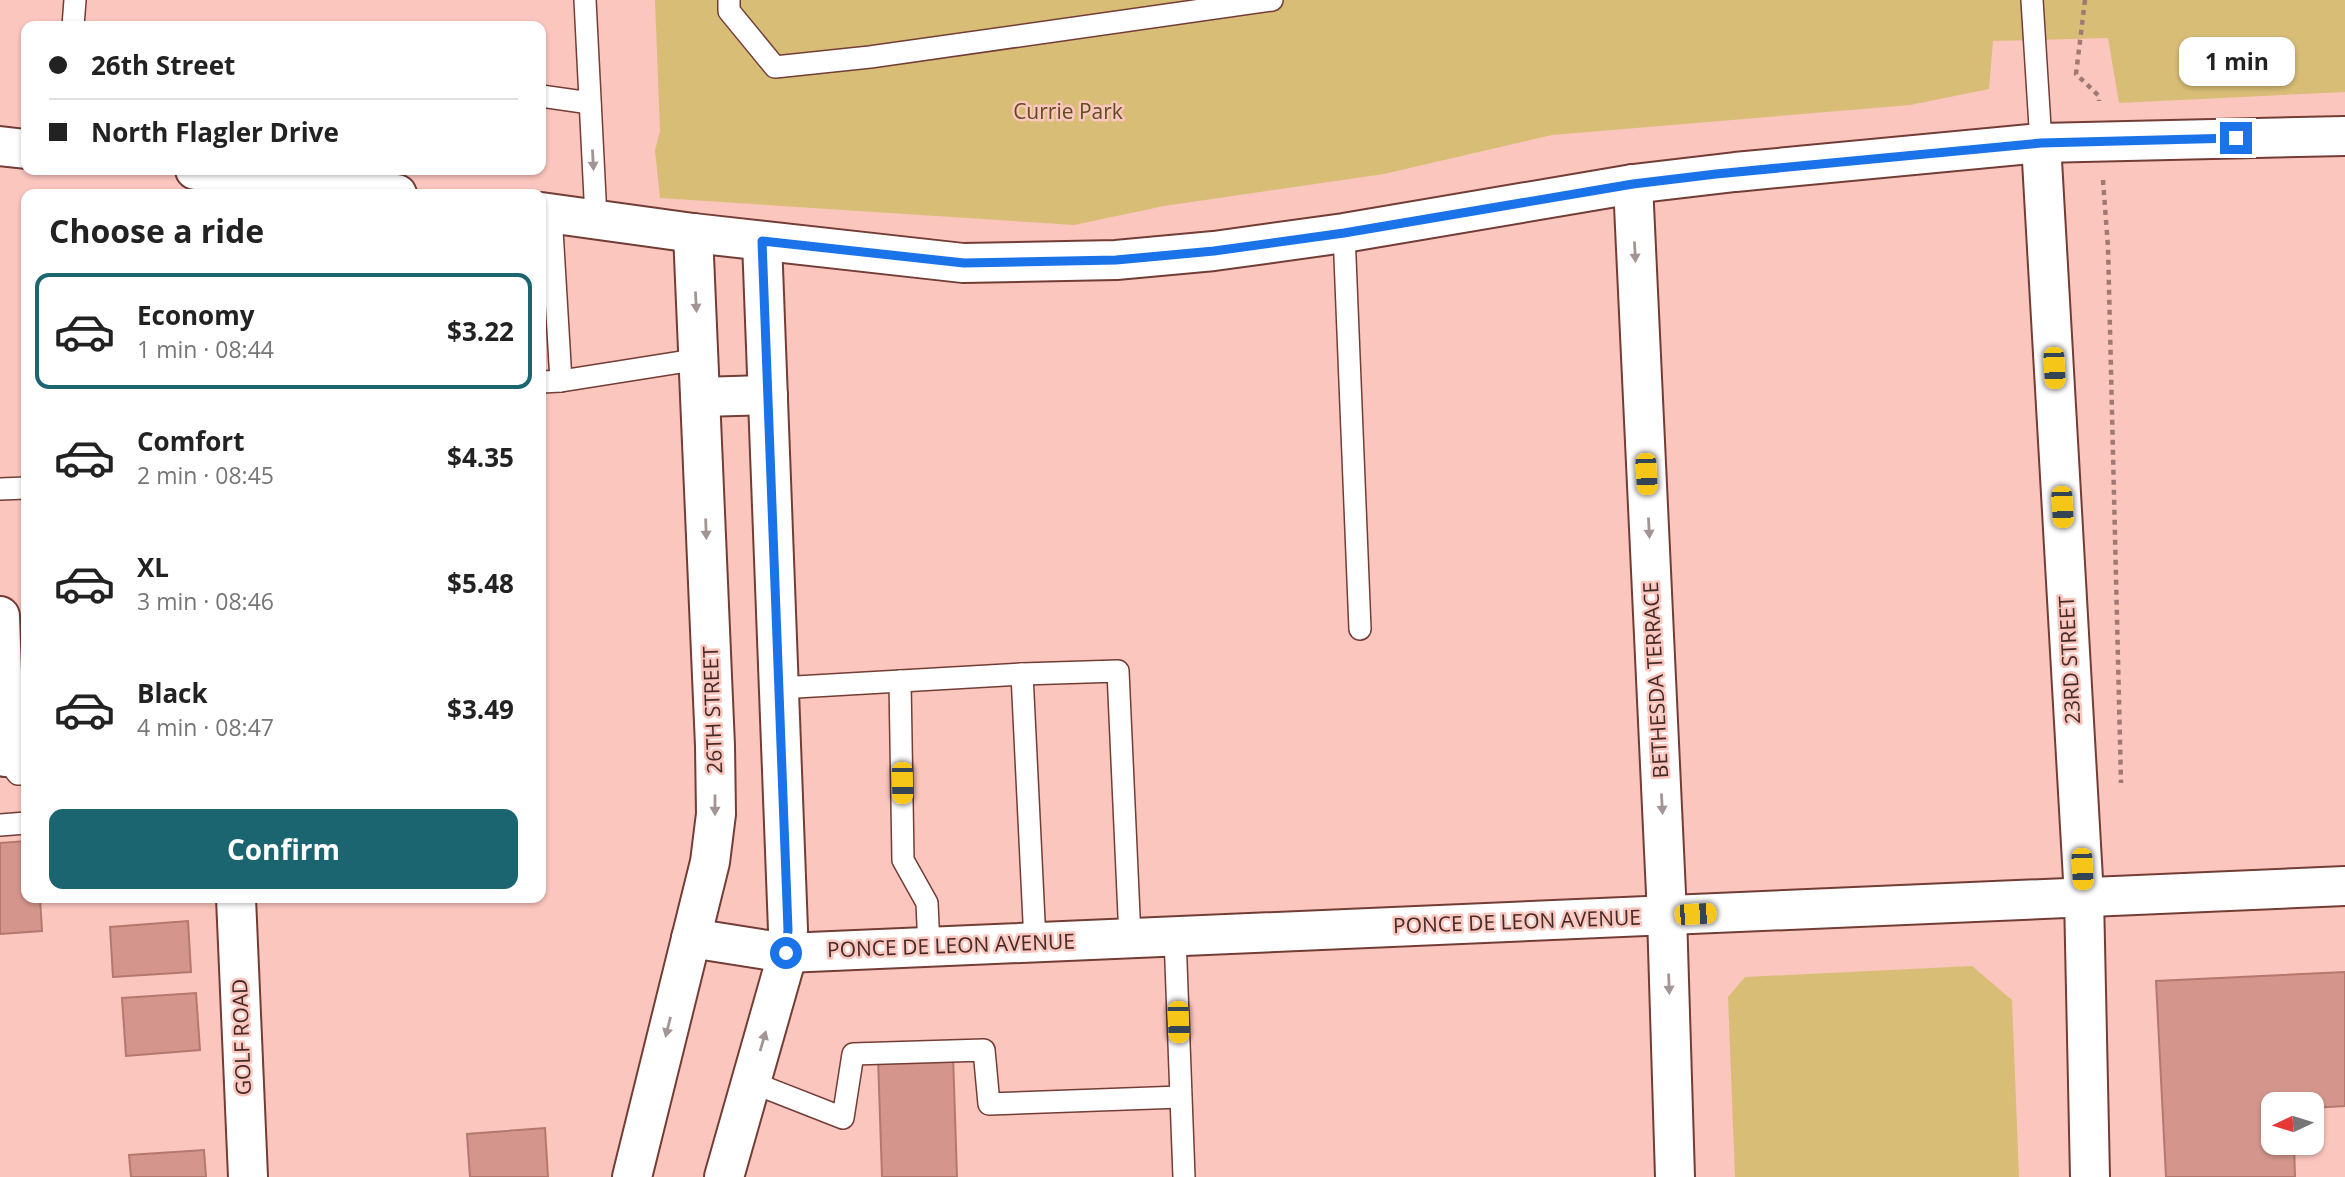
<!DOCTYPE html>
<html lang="en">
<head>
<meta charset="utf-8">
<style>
	:root { --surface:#fff; --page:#f6f6f6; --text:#222; --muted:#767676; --line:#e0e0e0; --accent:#1a6570 }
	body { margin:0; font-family:"Open Sans",sans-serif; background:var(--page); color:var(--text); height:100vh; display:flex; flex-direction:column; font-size:26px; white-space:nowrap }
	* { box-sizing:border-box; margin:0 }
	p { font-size:23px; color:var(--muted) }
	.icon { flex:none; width:38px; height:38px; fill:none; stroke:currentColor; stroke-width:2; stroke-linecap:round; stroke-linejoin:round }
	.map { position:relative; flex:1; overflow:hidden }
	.drawer { position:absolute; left:21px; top:189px; width:525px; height:714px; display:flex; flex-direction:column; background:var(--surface); border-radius:14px; box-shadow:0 2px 5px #0004 }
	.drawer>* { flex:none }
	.hud { position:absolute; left:21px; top:21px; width:525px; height:154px; border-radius:14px; box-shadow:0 2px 5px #0004; display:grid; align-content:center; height:154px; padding:0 28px; background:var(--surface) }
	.needle { width:46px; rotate:266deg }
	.fabs { position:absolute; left:2261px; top:1092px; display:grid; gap:14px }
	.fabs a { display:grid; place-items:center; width:63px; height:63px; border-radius:14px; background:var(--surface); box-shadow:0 2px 5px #0004; font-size:35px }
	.end { position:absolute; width:32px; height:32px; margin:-16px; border:9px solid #1a73e8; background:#fff; box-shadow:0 0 0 4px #fff }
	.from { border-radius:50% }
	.bubble { position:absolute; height:49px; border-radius:14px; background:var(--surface); box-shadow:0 2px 5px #0004; font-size:23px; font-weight:700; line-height:49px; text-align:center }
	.car { position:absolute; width:21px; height:42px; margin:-21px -10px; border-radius:9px; box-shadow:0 0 5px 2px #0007; background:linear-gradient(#f5c518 24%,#345 0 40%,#f5c518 0 76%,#345 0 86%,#f5c518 0) }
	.hud b { display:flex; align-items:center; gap:24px; height:66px; font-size:26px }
	.hud b+b { border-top:2px solid var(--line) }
	.hud i { width:18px; height:18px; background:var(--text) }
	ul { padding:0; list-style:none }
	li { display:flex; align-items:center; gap:21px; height:116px; margin:0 14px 10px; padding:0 14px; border:4px solid transparent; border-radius:14px }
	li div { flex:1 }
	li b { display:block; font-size:26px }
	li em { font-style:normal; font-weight:700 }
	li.current { border-color:var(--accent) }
	li>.icon { width:63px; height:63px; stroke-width:1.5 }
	h2 { padding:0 28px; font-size:32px; line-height:84px }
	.button { display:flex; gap:14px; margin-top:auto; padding:14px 28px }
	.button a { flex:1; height:80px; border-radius:14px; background:var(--accent); color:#fff; font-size:28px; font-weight:700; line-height:80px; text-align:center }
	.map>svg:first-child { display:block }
	.green { fill:#d8bd77 }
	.building { fill:#d4968c; stroke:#b4786f; stroke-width:2 }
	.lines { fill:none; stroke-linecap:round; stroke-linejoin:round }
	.service-casing { stroke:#733d36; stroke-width:24 }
	.minor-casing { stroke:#733d36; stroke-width:42 }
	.tertiary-casing { stroke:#733d36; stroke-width:42 }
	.path { stroke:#a07973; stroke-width:4.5; stroke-dasharray:5 5; stroke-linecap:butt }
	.service { stroke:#fff; stroke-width:21 }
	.minor { stroke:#fff; stroke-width:38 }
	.tertiary { stroke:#fff; stroke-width:38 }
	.oneway { fill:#a29594 }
	.route { stroke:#1a73e8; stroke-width:9 }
	.labels { text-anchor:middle; stroke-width:5; stroke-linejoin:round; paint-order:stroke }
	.park-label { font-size:21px; fill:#5f4d1f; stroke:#fbc6be }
	.street-label { font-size:21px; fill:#452b28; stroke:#fbc6be }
</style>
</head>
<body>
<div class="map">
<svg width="2345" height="1177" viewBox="0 0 2345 1177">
	<rect width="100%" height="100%" fill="#fbc6be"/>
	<!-- green -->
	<g class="green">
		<polygon points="655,0 2345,0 2345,92 2119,103 2108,38 1993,41 1989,89 1910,105 1552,135 1384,174 1164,206 1074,225 660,198 655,150 660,131"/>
		<polygon points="1972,966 2012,1000 2019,1177 1735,1177 1728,997 1745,977"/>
	</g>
	<!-- building -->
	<g class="building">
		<polygon points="26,841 26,898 40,898 42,931 0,934 0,843"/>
		<polygon points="188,921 191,972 113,977 110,927"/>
		<polygon points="2345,972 2345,1106 2312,1108 2312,1104 2273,1104 2273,1143 2294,1143 2295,1177 2166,1177 2156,981"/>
		<polygon points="196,993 200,1050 126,1056 122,998"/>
		<polygon points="953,1055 957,1177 882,1177 878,1057"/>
		<polygon points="545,1128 548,1177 470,1177 467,1134"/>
		<polygon points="204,1150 206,1177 131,1177 129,1155"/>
	</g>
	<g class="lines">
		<defs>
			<g id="service">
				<polyline points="585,0 596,218"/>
				<polyline points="729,0 729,11 775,67 870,57 1272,0"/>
				<polyline points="2032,0 2041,143"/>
				<polyline points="73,26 75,0"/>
				<polyline points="541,96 590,103"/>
				<polyline points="1344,233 1360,629"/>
				<polyline points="561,381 700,359"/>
				<polyline points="541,382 561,381 551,213"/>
				<polyline points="0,489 26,488"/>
				<polyline points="1022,674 1118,671 1130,938"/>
				<polyline points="900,681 903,860 927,903 929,947"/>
				<polyline points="779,688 1022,674 1035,942"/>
				<polyline points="5,757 18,774 26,774"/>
				<polyline points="0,825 26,823"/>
				<polyline points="1175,936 1184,1177"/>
				<polyline points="751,1082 843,1118 853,1054 984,1050 989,1104 1180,1097"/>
			</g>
			<g id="minor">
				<polyline points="2041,143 2084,897 2090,1177"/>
				<polyline points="1633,184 1667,915 1675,1177"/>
				<polyline points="701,397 768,395"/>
				<polyline points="0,616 5,757"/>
				<polyline points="236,898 248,1177"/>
				<polyline points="691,938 786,953 2345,886"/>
				<polyline points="632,1177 710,862 716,814 715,746 693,233"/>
				<polyline points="724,1177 784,966 788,930 762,241"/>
			</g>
			<g id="tertiary">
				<polyline points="0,146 26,149"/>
				<polyline points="195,170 397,194"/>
				<polyline points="541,212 693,233 963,263 1116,260 1214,251 1344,233 1633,184 1735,172 2041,143 2345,136"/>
			</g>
		</defs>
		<!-- service casing -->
		<use href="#service" class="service-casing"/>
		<!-- minor casing -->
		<use href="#minor" class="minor-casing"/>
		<!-- tertiary casing -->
		<use href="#tertiary" class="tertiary-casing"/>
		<!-- path -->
		<g class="path">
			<polyline points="2085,0 2076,74 2099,96 2099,101"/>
			<polyline points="2103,180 2108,247 2121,783"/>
		</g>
		<!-- service -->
		<use href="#service" class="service"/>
		<!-- minor -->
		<use href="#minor" class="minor"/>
		<!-- tertiary -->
		<use href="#tertiary" class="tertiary"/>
	</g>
	<!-- one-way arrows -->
	<defs><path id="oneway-solid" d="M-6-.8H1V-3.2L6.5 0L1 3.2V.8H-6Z" transform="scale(1.75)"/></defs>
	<g class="oneway">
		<use href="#oneway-solid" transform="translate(593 160) rotate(87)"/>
		<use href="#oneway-solid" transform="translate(1635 252) rotate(87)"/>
		<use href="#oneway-solid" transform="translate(696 302) rotate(87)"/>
		<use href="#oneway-solid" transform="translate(1649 528) rotate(87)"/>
		<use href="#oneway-solid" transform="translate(706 529) rotate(88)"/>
		<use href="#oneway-solid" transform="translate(1662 804) rotate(87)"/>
		<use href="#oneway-solid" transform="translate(715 805) rotate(90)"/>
		<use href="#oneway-solid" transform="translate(1669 984) rotate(88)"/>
		<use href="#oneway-solid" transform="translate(668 1027) rotate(104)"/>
		<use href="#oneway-solid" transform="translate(763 1041) rotate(-74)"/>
	</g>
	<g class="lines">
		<!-- route -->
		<polyline class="route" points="786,953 788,930 762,241 964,263 1116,260 1214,251 1344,233 1633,184 1716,174 2041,143 2236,138"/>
	</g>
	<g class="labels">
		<!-- park labels -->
		<g class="park-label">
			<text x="1068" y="119">Currie Park</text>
		</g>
		<!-- street labels -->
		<g class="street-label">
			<text transform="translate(2070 660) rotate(-93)" y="7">23RD STREET</text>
			<text transform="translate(1656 680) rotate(-93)" y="7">BETHESDA TERRACE</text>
			<text transform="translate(713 710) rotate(-92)" y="7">26TH STREET</text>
			<text transform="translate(1517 922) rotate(-2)" y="7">PONCE DE LEON AVENUE</text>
			<text transform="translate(951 946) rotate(-2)" y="7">PONCE DE LEON AVENUE</text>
			<text transform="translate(242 1037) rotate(-92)" y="7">GOLF ROAD</text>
		</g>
	</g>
</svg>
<div class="fabs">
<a><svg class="needle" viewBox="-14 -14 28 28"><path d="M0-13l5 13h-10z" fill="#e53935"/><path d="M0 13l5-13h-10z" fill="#767676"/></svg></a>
</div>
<i class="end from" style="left:786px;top:953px"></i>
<i class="end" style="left:2236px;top:138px"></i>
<div class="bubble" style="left:2179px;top:37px;width:116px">1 min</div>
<i class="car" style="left:2054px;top:368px;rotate:177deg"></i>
<i class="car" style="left:1646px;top:474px;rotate:177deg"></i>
<i class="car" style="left:2062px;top:507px;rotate:177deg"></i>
<i class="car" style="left:902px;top:783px;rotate:179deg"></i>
<i class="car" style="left:2082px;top:869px;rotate:177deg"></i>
<i class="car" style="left:1695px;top:914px;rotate:87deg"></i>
<i class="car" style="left:1178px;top:1022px;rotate:178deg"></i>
<div class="hud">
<b><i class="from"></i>26th Street</b>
<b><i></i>North Flagler Drive</b>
</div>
<section class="drawer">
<h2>Choose a ride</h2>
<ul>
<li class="current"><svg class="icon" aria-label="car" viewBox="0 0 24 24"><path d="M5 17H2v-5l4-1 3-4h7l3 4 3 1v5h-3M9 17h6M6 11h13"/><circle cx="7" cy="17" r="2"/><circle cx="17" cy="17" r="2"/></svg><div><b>Economy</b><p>1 min · 08:44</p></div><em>$3.22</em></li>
<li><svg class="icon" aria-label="car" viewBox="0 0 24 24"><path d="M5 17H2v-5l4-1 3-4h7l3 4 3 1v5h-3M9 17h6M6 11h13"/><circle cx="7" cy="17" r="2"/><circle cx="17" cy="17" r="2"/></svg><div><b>Comfort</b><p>2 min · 08:45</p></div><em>$4.35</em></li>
<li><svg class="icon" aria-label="car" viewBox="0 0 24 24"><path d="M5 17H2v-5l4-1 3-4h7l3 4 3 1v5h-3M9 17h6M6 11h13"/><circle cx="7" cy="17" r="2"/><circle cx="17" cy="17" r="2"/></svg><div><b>XL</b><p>3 min · 08:46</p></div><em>$5.48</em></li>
<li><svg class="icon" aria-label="car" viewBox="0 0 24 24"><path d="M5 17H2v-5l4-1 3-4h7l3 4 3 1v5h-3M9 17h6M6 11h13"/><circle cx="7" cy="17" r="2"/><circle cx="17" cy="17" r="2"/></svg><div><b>Black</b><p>4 min · 08:47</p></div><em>$3.49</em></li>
</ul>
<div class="button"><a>Confirm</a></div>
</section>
</div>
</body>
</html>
